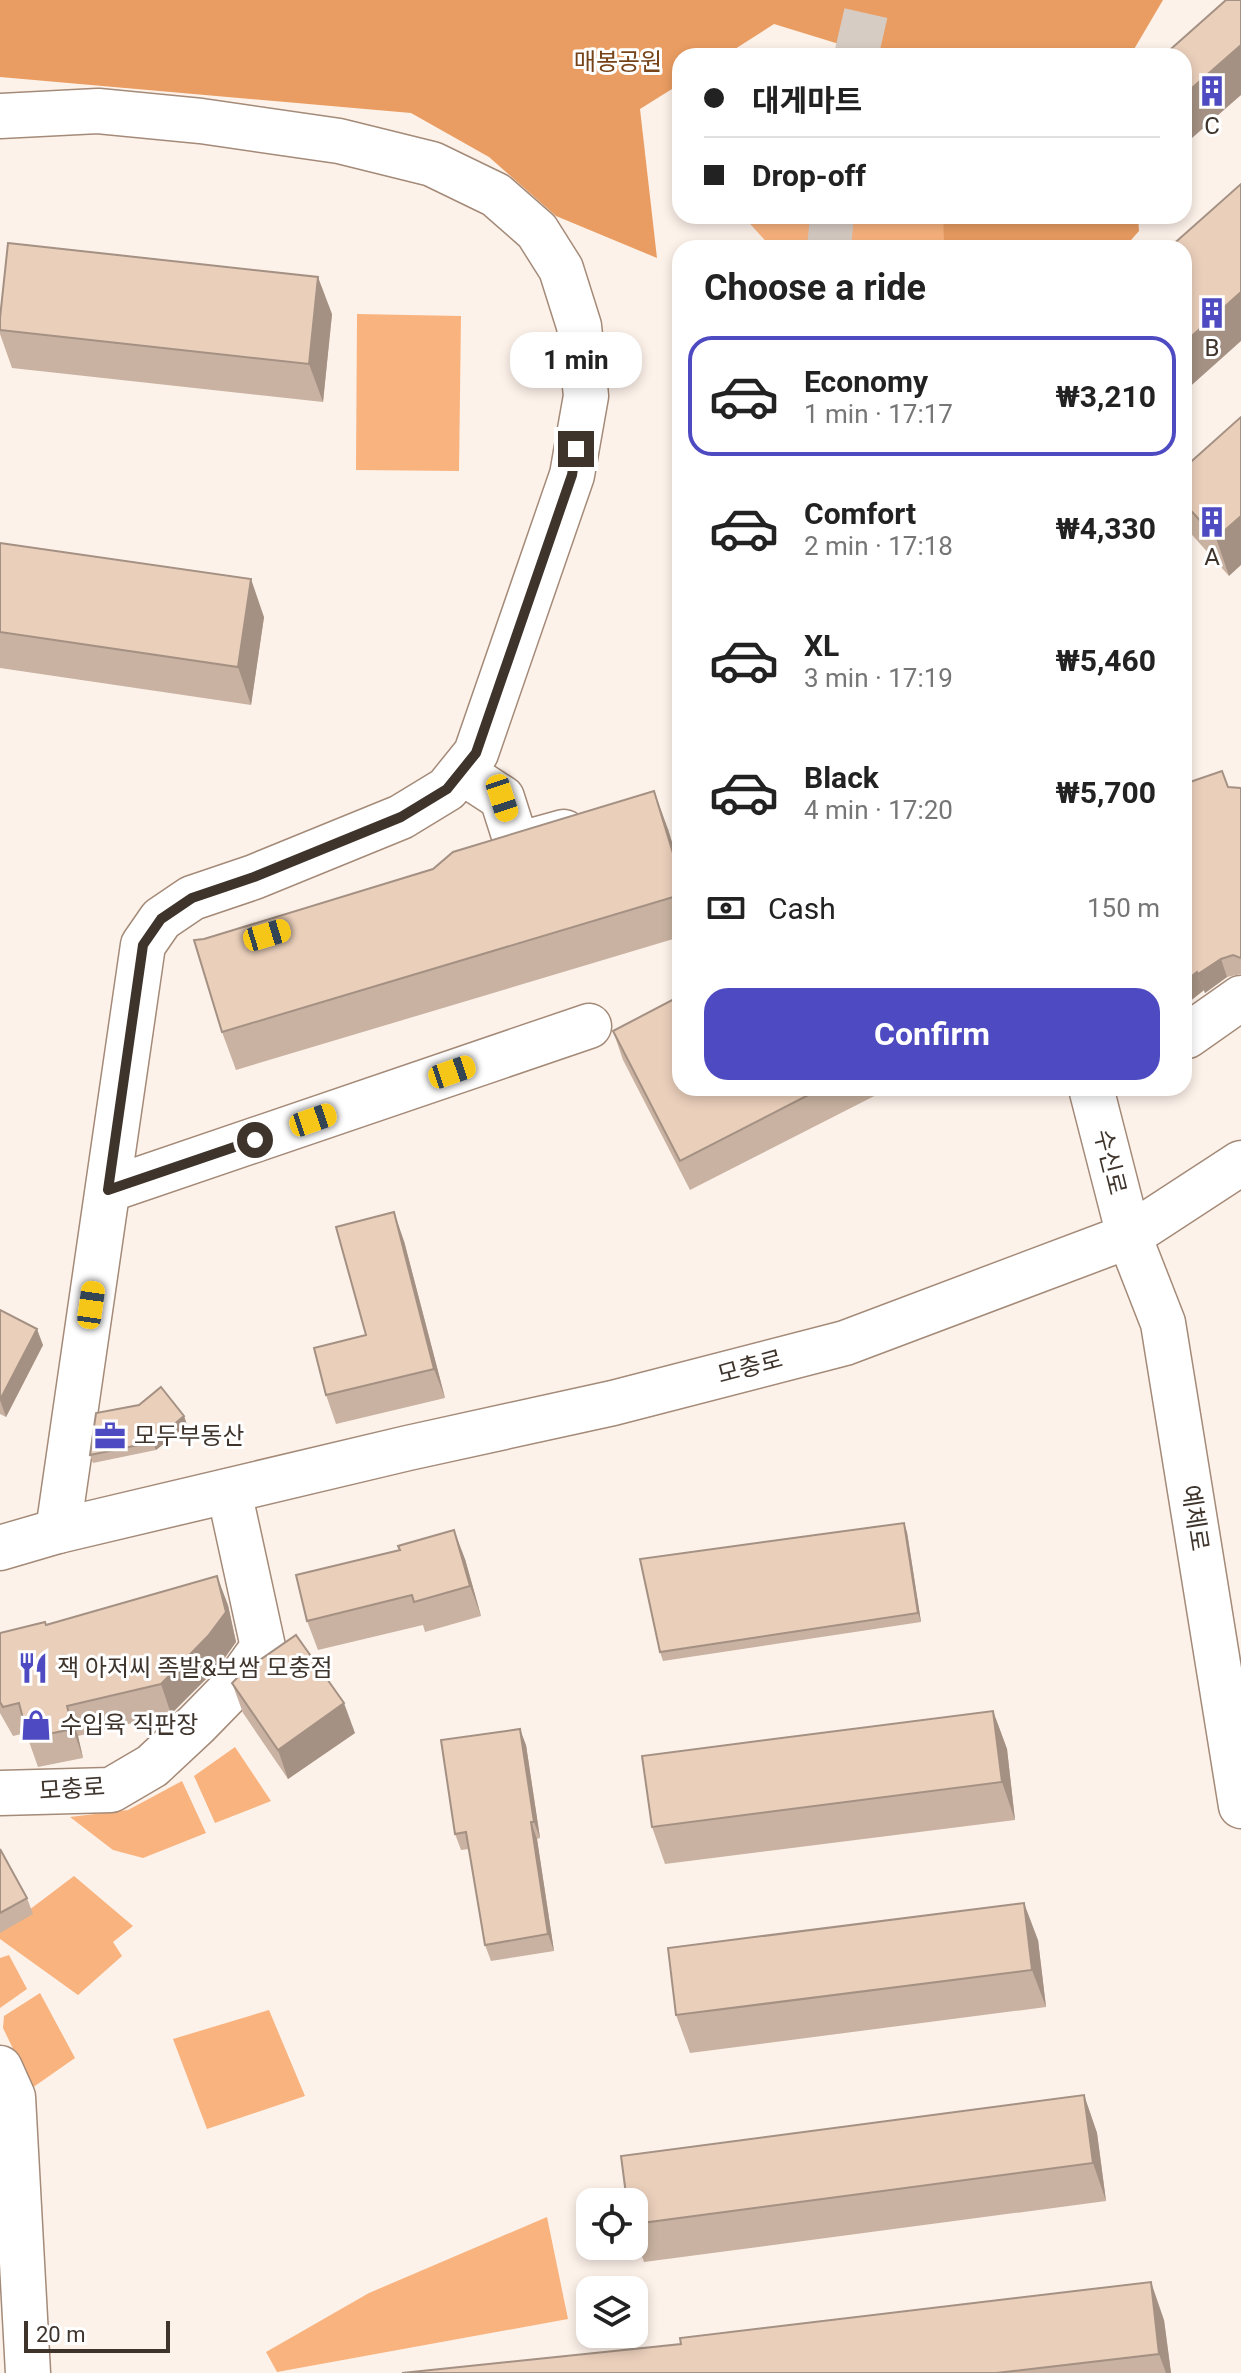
<!DOCTYPE html>
<html lang="en">
<head>
<meta charset="utf-8">
<style>
	:root { --surface:#fff; --page:#f2f2f2; --text:#222; --muted:#767676; --line:#e0e0e0; --accent:#4e4ac1 }
	body { margin:0; font-family:Roboto,"Noto Sans KR",sans-serif; background:var(--page); color:var(--text); height:100vh; display:flex; flex-direction:column; font-size:30px; white-space:nowrap }
	* { box-sizing:border-box; margin:0 }
	p { font-size:26px; color:var(--muted) }
	.icon { flex:none; width:44px; height:44px; fill:none; stroke:currentColor; stroke-width:2; stroke-linecap:round; stroke-linejoin:round }
	.map { position:relative; flex:1; overflow:hidden }
	.details { position:absolute; left:672px; top:240px; width:520px; height:856px; display:flex; flex-direction:column; background:var(--surface); border-radius:24px; box-shadow:0 4px 12px #0003 }
	.details>* { flex:none }
	.guide { position:absolute; left:672px; top:48px; width:520px; height:176px; border-radius:24px; box-shadow:0 4px 12px #0003; display:grid; align-content:center; height:176px; padding:0 32px; background:var(--surface) }
	.tools { position:absolute; left:576px; top:2188px; display:grid; gap:16px }
	.tools a { display:grid; place-items:center; width:72px; height:72px; border-radius:16px; background:var(--surface); box-shadow:0 4px 12px #0003; font-size:40px }
	.scale { position:absolute; left:24px; bottom:20px; width:146px; box-sizing:border-box; padding-left:8px; border:4px solid #3e342c; border-top:0; font-size:22px; line-height:28px; white-space:nowrap; color:#3e342c; -webkit-text-stroke:6px #fff; paint-order:stroke }
	.end { position:absolute; width:36px; height:36px; margin:-18px; border:10px solid #3e342c; background:#fff; box-shadow:0 0 0 4px #fff }
	.from { border-radius:50% }
	.bubble { position:absolute; height:56px; border-radius:24px; background:var(--surface); box-shadow:0 4px 12px #0003; font-size:26px; font-weight:700; line-height:56px; text-align:center }
	.car { position:absolute; width:24px; height:48px; margin:-24px -12px; border-radius:10px; box-shadow:0 0 6px 2px #0007; background:linear-gradient(#f5c518 24%,#345 0 40%,#f5c518 0 76%,#345 0 86%,#f5c518 0) }
	.guide b { display:flex; align-items:center; gap:28px; height:76px; font-size:30px }
	.guide b+b { border-top:2px solid var(--line) }
	.guide i { width:20px; height:20px; background:var(--text) }
	ul { padding:0; list-style:none }
	li { display:flex; align-items:center; gap:24px; height:120px; margin:0 16px 12px; padding:0 16px; border:4px solid transparent; border-radius:24px }
	li div { flex:1 }
	li b { display:block; font-size:30px }
	li em { font-style:normal; font-weight:700 }
	li.selected { border-color:var(--accent) }
	li>.icon { width:72px; height:72px; stroke-width:1.5 }
	h2 { padding:0 32px; font-size:36px; line-height:96px }
	.pay { display:flex; align-items:center; gap:20px; height:88px; padding:0 32px; font-size:30px }
	.pay p { margin-inline-start:auto }
	.primary-button { display:flex; gap:16px; margin-top:auto; padding:16px 32px }
	.primary-button a { flex:1; height:92px; border-radius:24px; background:var(--accent); color:#fff; font-size:32px; font-weight:700; line-height:92px; text-align:center }
	.map>svg:first-child { display:block }
	.green { fill:#f9b37e }
	.forest { fill:#ea9d62 }
	.lines { fill:none; stroke-linecap:round; stroke-linejoin:round }
	.minor-tunnel { stroke:#d7ccc4; stroke-width:44; stroke-dasharray:44 22; stroke-linecap:butt }
	.minor-casing { stroke:#a48a78; stroke-width:47 }
	.major-casing { stroke:#a48a78; stroke-width:47 }
	.minor { stroke:#fff; stroke-width:44 }
	.major { stroke:#fff; stroke-width:44 }
	.wall { fill:#c9b2a1 }
	.shaded-wall { fill:#a49183 }
	.building { fill:#eacfbb; stroke:#a49183; stroke-width:2 }
	.route { stroke:#3e342c; stroke-width:10 }
	.labels { text-anchor:middle; stroke-width:6; stroke-linejoin:round; paint-order:stroke }
	.park-label { font-size:24px; fill:#754317; stroke:#fff }
	.poi-label { font-size:24px; fill:#3e342c; stroke:#fff }
	.street-label { font-size:24px; fill:#3e342c; stroke:#fff }
</style>
</head>
<body>
<div class="map">
<svg width="1241" height="2373" viewBox="0 0 1241 2373">
	<rect width="100%" height="100%" fill="#fdf2ea"/>
	<!-- green -->
	<g class="green">
		<polygon points="743,216 1047,216 1008,248 772,248"/>
		<polygon points="357,314 461,316 459,471 356,470"/>
		<polygon points="235,1747 271,1801 215,1823 194,1776"/>
		<polygon points="182,1781 206,1833 143,1858 113,1850 70,1817 128,1810"/>
		<polygon points="74,1876 133,1926 113,1942 122,1956 78,1995 0,1939 0,1932"/>
		<polygon points="9,1955 27,1989 0,2008 0,1958"/>
		<polygon points="40,1993 75,2058 32,2088 3,2028 4,2016"/>
		<polygon points="269,2010 305,2096 207,2129 173,2039"/>
		<polygon points="547,2217 568,2319 277,2372 266,2352 369,2293"/>
	</g>
	<!-- forest -->
	<g class="forest">
		<polygon points="0,0 1163,0 1130,56 878,56 774,24 724,56 680,56 680,84 640,109 657,258 556,216 489,157 411,113 0,77"/>
		<polygon points="943,216 1138,216 1139,231 1124,248 941,248 944,241"/>
	</g>
	<g class="lines">
		<!-- minor-tunnel -->
		<g class="minor-tunnel">
			<polyline points="856,56 869,0"/>
			<polyline points="829,248 832,216"/>
		</g>
		<defs>
			<g id="minor">
				<polyline points="0,116 98,111 201,121 339,141 432,164 496,195 537,231 561,269 579,326 586,396 572,475 476,753 447,789 401,817 254,877 192,898 161,919 143,945 58,1531"/>
				<polyline points="462,772 502,798 517,845 564,832"/>
				<polyline points="1187,1036 1241,998"/>
				<polyline points="1091,1088 1129,1236 1163,1323 1241,1806"/>
				<polyline points="108,1190 589,1026"/>
				<polyline points="0,1793 111,1790 152,1766 197,1724 238,1682 263,1647 229,1491"/>
				<polyline points="0,2068 13,2097 28,2373"/>
			</g>
			<polyline id="major" points="0,1548 58,1531 408,1448 613,1403 845,1343 1129,1236 1241,1163"/>
		</defs>
		<!-- minor casing -->
		<use href="#minor" class="minor-casing"/>
		<!-- major casing -->
		<use href="#major" class="major-casing"/>
		<!-- minor -->
		<use href="#minor" class="minor"/>
		<!-- major -->
		<use href="#major" class="major"/>
	</g>
	<!-- wall -->
	<g class="wall">
		<polygon points="332,314 323,402 12,368 0,334 0,318"/>
		<polygon points="1241,417 1229,576 1184,526 1184,468"/>
		<polygon points="0,543 264,617 251,705 0,668"/>
		<polygon points="1228,787 1241,788 1241,974 1227,977 1205,993 1204,990 1184,1006 1184,907 1185,906"/>
		<polygon points="668,829 680,869 680,937 236,1070 222,1032 204,939"/>
		<polygon points="613,1031 680,1088 890,1088 690,1190 623,1060"/>
		<polygon points="404,1241 445,1398 336,1424 326,1395 366,1335"/>
		<polygon points="0,1310 43,1345 6,1417 0,1414"/>
		<polygon points="184,1416 187,1425 156,1450 93,1463 90,1455"/>
		<polygon points="907,1532 921,1622 663,1661 660,1652"/>
		<polygon points="465,1559 481,1616 425,1632 423,1625 318,1650 307,1621"/>
		<polygon points="228,1605 236,1642 219,1666 171,1714 78,1736 83,1758 38,1767 26,1733 13,1736 0,1713 0,1633 46,1625"/>
		<polygon points="232,1683 355,1733 288,1779 243,1713"/>
		<polygon points="993,1711 1007,1749 1015,1820 665,1864 652,1827"/>
		<polygon points="526,1745 540,1838 537,1839 554,1951 491,1961 485,1945 469,1849 461,1850 455,1834"/>
		<polygon points="0,1849 27,1898 33,1914 0,1933"/>
		<polygon points="1038,1940 1046,2007 690,2053 676,2015"/>
		<polygon points="1084,2095 1097,2133 1106,2201 644,2262 634,2234 634,2202"/>
		<polygon points="1164,2320 1171,2373 402,2373"/>
	</g>
	<!-- shaded-wall -->
	<g class="shaded-wall">
		<polygon points="1241,45 1241,95 1184,145 1184,95"/>
		<polygon points="318,277 332,314 323,402 309,364"/>
		<polygon points="1241,292 1241,341 1184,392 1184,343"/>
		<polygon points="1241,516 1241,565 1229,576 1216,538"/>
		<polygon points="251,579 264,617 251,705 238,667"/>
		<polygon points="654,791 668,829 680,869 680,876"/>
		<polygon points="1221,959 1227,977 1205,993 1198,974"/>
		<polygon points="1197,972 1204,990 1184,1006 1184,982"/>
		<polygon points="394,1212 404,1241 445,1398 434,1369"/>
		<polygon points="37,1329 43,1345 6,1417 0,1400"/>
		<polygon points="184,1416 187,1425 156,1450 153,1442"/>
		<polygon points="904,1523 907,1532 921,1622 918,1613"/>
		<polygon points="454,1530 465,1559 481,1616 470,1586"/>
		<polygon points="217,1576 228,1605 236,1642 219,1666 171,1714 161,1684"/>
		<polygon points="344,1703 355,1733 288,1779 278,1750"/>
		<polygon points="67,1706 78,1736 83,1758 73,1729"/>
		<polygon points="993,1711 1007,1749 1015,1820 1002,1782"/>
		<polygon points="520,1729 526,1745 540,1838 534,1822"/>
		<polygon points="531,1822 537,1839 554,1951 548,1934"/>
		<polygon points="1024,1903 1038,1940 1046,2007 1032,1970"/>
		<polygon points="1084,2095 1097,2133 1106,2201 1093,2163"/>
		<polygon points="1151,2282 1164,2320 1171,2373 1166,2373 1159,2354"/>
	</g>
	<!-- building -->
	<g class="building">
		<polygon points="1226,0 1241,0 1241,45 1184,95 1184,56 1163,56"/>
		<polygon points="1241,184 1241,292 1184,343 1184,248 1169,248"/>
		<polygon points="8,243 318,277 309,364 0,330 0,318"/>
		<polygon points="1241,417 1241,516 1216,538 1184,503 1184,468"/>
		<polygon points="0,543 251,579 238,667 0,632"/>
		<polygon points="1222,771 1228,787 1241,788 1241,958 1233,955 1221,959 1198,974 1197,972 1184,982 1184,907 1185,906 1184,902 1184,784"/>
		<polygon points="654,791 680,876 680,895 222,1032 194,940 204,939 433,869 453,852"/>
		<polygon points="680,996 680,1088 822,1088 680,1161 613,1031"/>
		<polygon points="394,1212 434,1369 326,1395 314,1348 366,1335 336,1227"/>
		<polygon points="0,1310 37,1329 0,1400"/>
		<polygon points="161,1387 184,1416 153,1442 90,1455 96,1413 139,1405"/>
		<polygon points="904,1523 918,1613 660,1652 640,1559"/>
		<polygon points="454,1530 470,1586 414,1602 412,1595 307,1621 296,1575 400,1550 398,1546"/>
		<polygon points="217,1576 226,1612 208,1636 161,1684 67,1706 73,1729 28,1738 19,1703 3,1707 0,1702 0,1633 45,1622 46,1625"/>
		<polygon points="296,1635 344,1703 278,1750 232,1683 244,1671"/>
		<polygon points="993,1711 1002,1782 652,1827 642,1756"/>
		<polygon points="520,1729 534,1822 531,1822 548,1934 485,1945 466,1832 455,1834 441,1740"/>
		<polygon points="0,1849 27,1898 0,1913"/>
		<polygon points="1024,1903 1032,1970 676,2015 668,1948"/>
		<polygon points="1084,2095 1093,2163 634,2224 634,2202 627,2202 621,2156"/>
		<polygon points="1151,2282 1159,2354 996,2373 402,2373 681,2344 680,2338"/>
	</g>
	<g class="lines">
		<!-- route -->
		<polyline class="route" points="255,1140 108,1190 143,945 161,919 192,898 254,877 401,817 447,789 476,753 572,475 576,449"/>
	</g>
	<!-- icons -->
	<defs>
		<symbol id="building-bare" viewBox="-9 -9 18 18"><path d="M-4-6H4V6H1V3H-1V6H-4ZM-2.5-4.3h1.7v1.8h-1.7ZM.8-4.3h1.7v1.8H.8ZM-2.5-1h1.7V.8h-1.7ZM.8-1h1.7V.8H.8Z" fill="#4e4ac1" stroke="#fff" stroke-width="2.5" paint-order="stroke"/></symbol>
		<symbol id="office-bare" viewBox="-9 -9 18 18"><path d="M-6-3h4V-5.5h4V-3h4V5H-6ZM-1-4.5V-3h2v-1.5ZM-6 0V1H6V0Z" fill="#4e4ac1" stroke="#fff" stroke-width="2.5" paint-order="stroke"/></symbol>
		<symbol id="restaurant-bare" viewBox="-9 -9 18 18"><path d="M-5-6h1v4h1v-4h1v4h1v-4h1v5L-1.5 .5V6h-2V.5L-5-1ZM5-6V6H3V1.5H1.5Q1.5-4 5-6Z" fill="#4e4ac1" stroke="#fff" stroke-width="2.5" paint-order="stroke"/></symbol>
		<symbol id="shop-bare" viewBox="-9 -9 18 18"><path d="M-5-2.5h2.3a2.7 3.5 0 0 1 5.4 0H5L5.5 6h-11ZM-1.5-2.5h3a1.5 2.3 0 0 0-3 0Z" fill="#4e4ac1" stroke="#fff" stroke-width="2.5" paint-order="stroke"/></symbol>
	</defs>
	<g fill-rule="evenodd">
		<use href="#building-bare" x="1190" y="69" width="44" height="44"/>
		<use href="#building-bare" x="1190" y="291" width="44" height="44"/>
		<use href="#building-bare" x="1190" y="500" width="44" height="44"/>
		<use href="#office-bare" x="88" y="1414" width="44" height="44"/>
		<use href="#restaurant-bare" x="11" y="1646" width="44" height="44"/>
		<use href="#shop-bare" x="14" y="1703" width="44" height="44"/>
	</g>
	<g class="labels">
		<!-- park labels -->
		<g class="park-label">
			<text x="618" y="70">매봉공원</text>
		</g>
		<!-- poi labels -->
		<g class="poi-label">
			<text x="1212" y="134">C</text>
			<text x="1212" y="356">B</text>
			<text x="1212" y="565">A</text>
			<text x="134" y="1444" text-anchor="start">모두부동산</text>
			<text x="57" y="1676" text-anchor="start">잭 아저씨 족발&amp;보쌈 모충점</text>
			<text x="60" y="1733" text-anchor="start">수입육 직판장</text>
		</g>
		<!-- street labels -->
		<g class="street-label">
			<text transform="translate(1110 1162) rotate(76)" y="8">수신로</text>
			<text transform="translate(750 1367) rotate(-15)" y="8">모충로</text>
			<text transform="translate(1195 1518) rotate(81)" y="8">예체로</text>
			<text transform="translate(72 1789) rotate(-4)" y="8">모충로</text>
		</g>
	</g>
</svg>
<div class="tools">
<a><svg class="icon" aria-label="locate" viewBox="0 0 24 24"><circle cx="12" cy="12" r="6"/><path d="M12 2v4M12 18v4M2 12h4M18 12h4"/></svg></a>
<a><svg class="icon" aria-label="layers" viewBox="0 0 24 24"><path d="M12 4l9 5-9 5-9-5zM3 14l9 5 9-5"/></svg></a>
</div>
<div class="scale">20 m</div>
<i class="end from" style="left:255px;top:1140px"></i>
<i class="end" style="left:576px;top:449px"></i>
<div class="bubble" style="left:510px;top:332px;width:132px">1 min</div>
<i class="car" style="left:502px;top:798px;rotate:162deg"></i>
<i class="car" style="left:267px;top:935px;rotate:73deg"></i>
<i class="car" style="left:452px;top:1072px;rotate:71deg"></i>
<i class="car" style="left:313px;top:1120px;rotate:71deg"></i>
<i class="car" style="left:91px;top:1305px;rotate:8deg"></i>
<div class="guide">
<b><i class="from"></i>대게마트</b>
<b><i></i>Drop-off</b>
</div>
<section class="details">
<h2>Choose a ride</h2>
<ul>
<li class="selected"><svg class="icon" aria-label="car" viewBox="0 0 24 24"><path d="M5 17H2v-5l4-1 3-4h7l3 4 3 1v5h-3M9 17h6M6 11h13"/><circle cx="7" cy="17" r="2"/><circle cx="17" cy="17" r="2"/></svg><div><b>Economy</b><p>1 min · 17:17</p></div><em>₩3,210</em></li>
<li><svg class="icon" aria-label="car" viewBox="0 0 24 24"><path d="M5 17H2v-5l4-1 3-4h7l3 4 3 1v5h-3M9 17h6M6 11h13"/><circle cx="7" cy="17" r="2"/><circle cx="17" cy="17" r="2"/></svg><div><b>Comfort</b><p>2 min · 17:18</p></div><em>₩4,330</em></li>
<li><svg class="icon" aria-label="car" viewBox="0 0 24 24"><path d="M5 17H2v-5l4-1 3-4h7l3 4 3 1v5h-3M9 17h6M6 11h13"/><circle cx="7" cy="17" r="2"/><circle cx="17" cy="17" r="2"/></svg><div><b>XL</b><p>3 min · 17:19</p></div><em>₩5,460</em></li>
<li><svg class="icon" aria-label="car" viewBox="0 0 24 24"><path d="M5 17H2v-5l4-1 3-4h7l3 4 3 1v5h-3M9 17h6M6 11h13"/><circle cx="7" cy="17" r="2"/><circle cx="17" cy="17" r="2"/></svg><div><b>Black</b><p>4 min · 17:20</p></div><em>₩5,700</em></li>
</ul>
<div class="pay"><svg class="icon" aria-label="cash" viewBox="0 0 24 24"><path d="M3 7h18v10H3z"/><circle cx="12" cy="12" r="2"/></svg>Cash<p>150 m</p></div>
<div class="primary-button"><a>Confirm</a></div>
</section>
</div>
</body>
</html>
